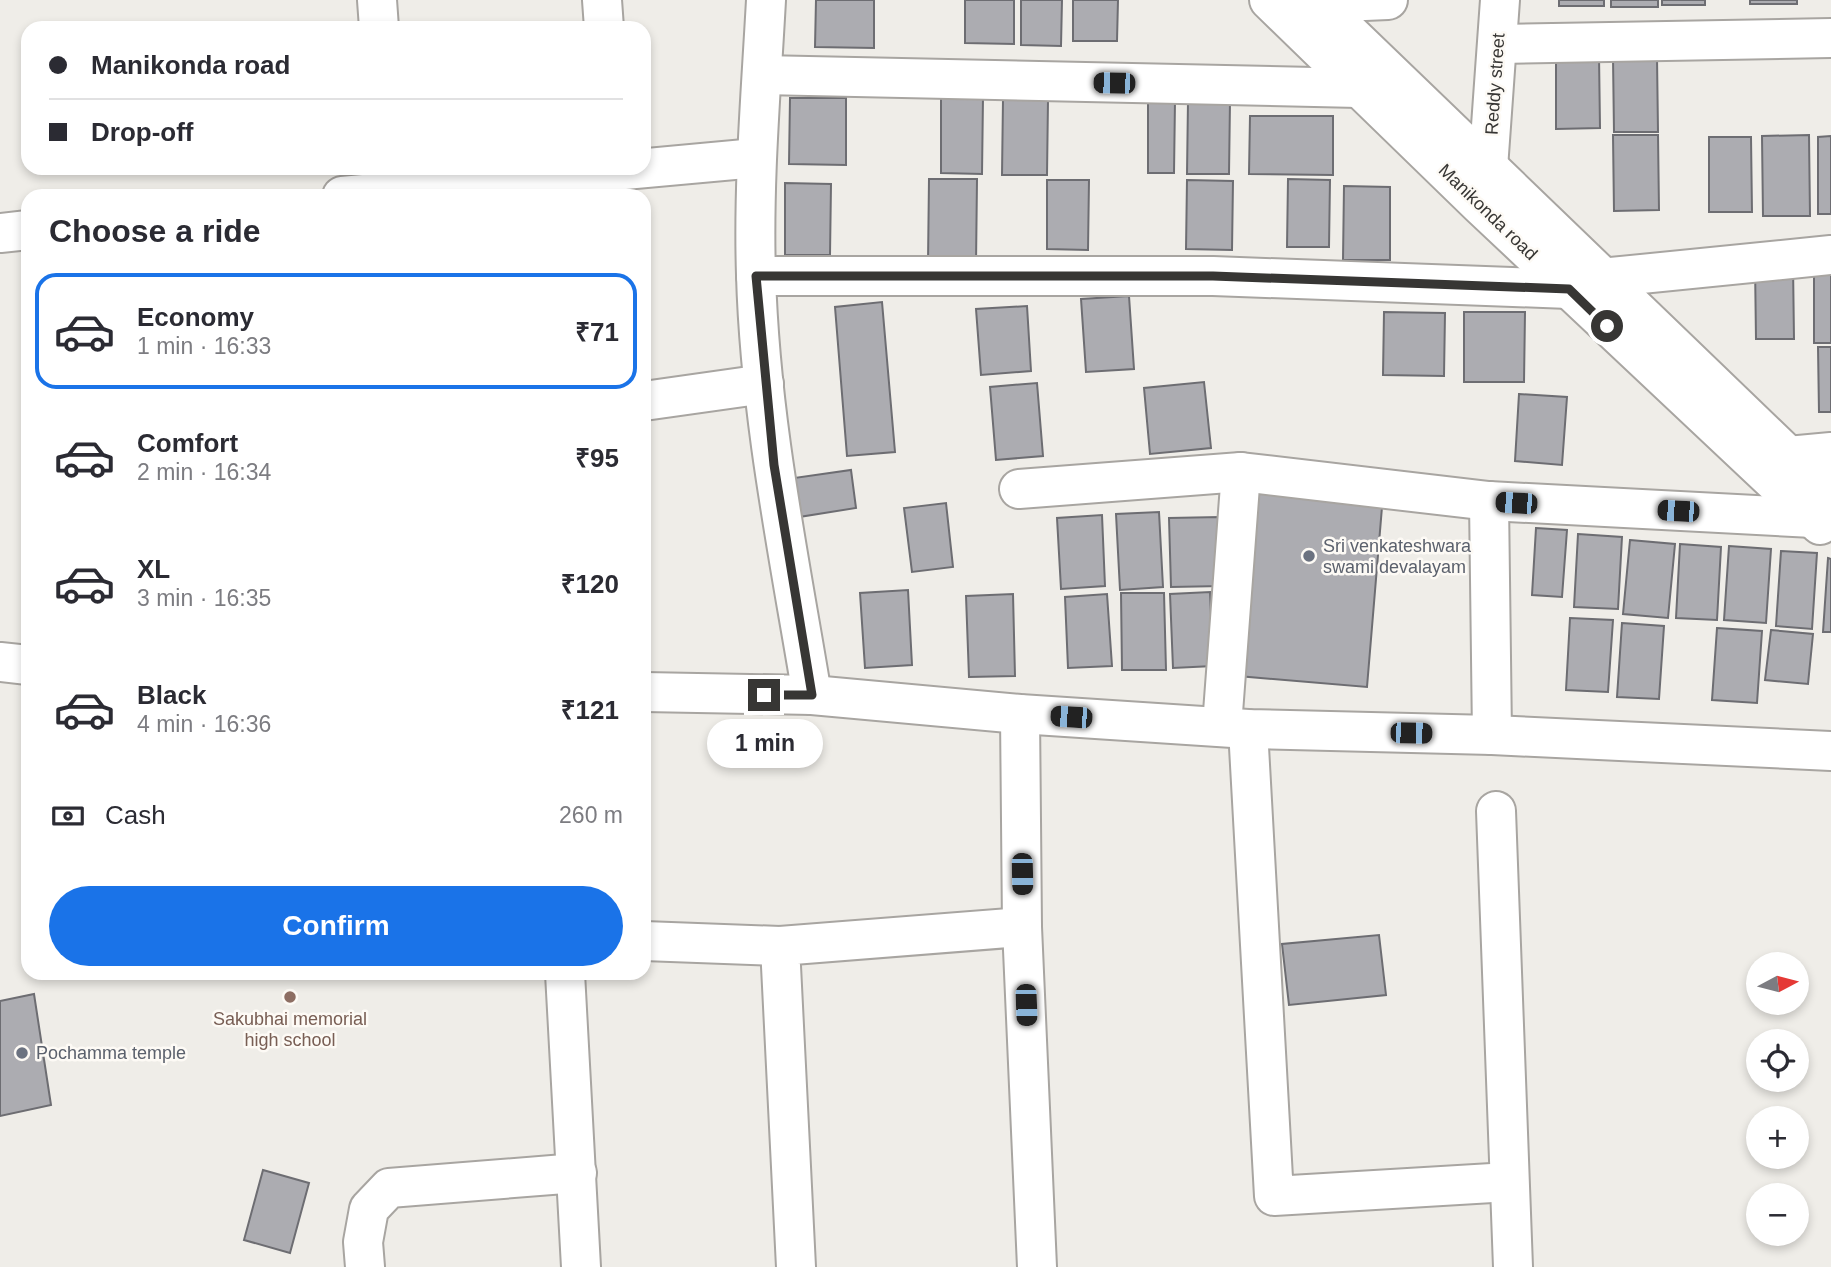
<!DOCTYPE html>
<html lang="en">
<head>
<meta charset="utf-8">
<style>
	:root { --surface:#fff; --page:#f2f2f3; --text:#2b2b33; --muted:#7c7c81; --line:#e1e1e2; --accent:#1a73e8 }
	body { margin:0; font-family:Arial,sans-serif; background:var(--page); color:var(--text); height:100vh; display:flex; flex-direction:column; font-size:26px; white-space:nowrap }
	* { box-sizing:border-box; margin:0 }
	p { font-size:23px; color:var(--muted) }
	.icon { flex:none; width:38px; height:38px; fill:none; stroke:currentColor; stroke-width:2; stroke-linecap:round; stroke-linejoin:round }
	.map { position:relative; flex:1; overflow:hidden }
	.details { position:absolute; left:21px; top:189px; width:630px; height:791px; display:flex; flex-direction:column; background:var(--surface); border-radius:21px; box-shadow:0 4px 10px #0003 }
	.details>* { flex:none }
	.guide { position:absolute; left:21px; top:21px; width:630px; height:154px; border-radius:21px; box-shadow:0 4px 10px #0003; display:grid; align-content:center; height:154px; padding:0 28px; background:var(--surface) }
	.needle { width:46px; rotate:83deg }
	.fabs { position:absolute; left:1746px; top:952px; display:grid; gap:14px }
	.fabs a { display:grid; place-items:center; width:63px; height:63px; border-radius:50%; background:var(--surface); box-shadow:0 4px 10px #0003; font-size:35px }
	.end { position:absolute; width:32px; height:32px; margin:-16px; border:9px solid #373634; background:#fff; box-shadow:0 0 0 4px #fff }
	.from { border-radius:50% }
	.bubble { position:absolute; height:49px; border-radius:24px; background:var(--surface); box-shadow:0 4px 10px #0003; font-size:23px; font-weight:800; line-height:49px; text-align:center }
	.car { position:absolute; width:21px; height:42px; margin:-21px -10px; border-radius:9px; box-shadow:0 0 5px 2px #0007; background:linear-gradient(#222 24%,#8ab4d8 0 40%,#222 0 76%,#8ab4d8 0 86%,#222 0) }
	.guide b { display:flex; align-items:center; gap:24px; height:66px; font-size:26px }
	.guide b+b { border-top:2px solid var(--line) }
	.guide i { width:18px; height:18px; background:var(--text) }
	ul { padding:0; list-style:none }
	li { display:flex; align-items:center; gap:21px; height:116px; margin:0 14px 10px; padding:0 14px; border:4px solid transparent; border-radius:21px }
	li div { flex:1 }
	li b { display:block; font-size:26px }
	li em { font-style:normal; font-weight:800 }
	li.current { border-color:var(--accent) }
	li>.icon { width:63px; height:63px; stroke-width:1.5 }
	h2 { padding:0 28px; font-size:32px; line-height:84px }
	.pay { display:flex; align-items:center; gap:18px; height:77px; padding:0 28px; font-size:26px }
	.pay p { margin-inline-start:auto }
	.button { display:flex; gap:14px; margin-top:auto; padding:14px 28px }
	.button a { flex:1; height:80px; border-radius:42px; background:var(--accent); color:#fff; font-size:28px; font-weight:800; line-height:80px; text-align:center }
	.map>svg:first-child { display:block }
	.building { fill:#acacb1; stroke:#6d6d72; stroke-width:2 }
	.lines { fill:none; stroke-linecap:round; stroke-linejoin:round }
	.minor-casing { stroke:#a8a5a1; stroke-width:42 }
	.minor { stroke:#fff; stroke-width:38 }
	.route { stroke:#373634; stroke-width:9 }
	.worship-dot { fill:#6b7280; stroke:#fdfaf5; stroke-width:2.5 }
	.education-dot { fill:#8d6e63; stroke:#fdfaf5; stroke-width:2.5 }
	.labels { text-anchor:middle; stroke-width:5; stroke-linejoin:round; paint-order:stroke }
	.street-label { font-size:18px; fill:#373634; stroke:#fdfaf5 }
	.worship-label { font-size:18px; fill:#5b616d; stroke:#fdfaf5; text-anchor:start }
	.education-label { font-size:18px; fill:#785e54; stroke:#fdfaf5 }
</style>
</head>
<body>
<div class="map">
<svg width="1831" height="1267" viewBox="0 0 1831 1267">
	<rect width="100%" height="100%" fill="#efede8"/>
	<!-- building -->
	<g class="building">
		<polygon points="816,0 874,0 874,48 815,47"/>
		<polygon points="965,0 1014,0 1014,44 965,43"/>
		<polygon points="1021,0 1062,0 1061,46 1021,45"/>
		<polygon points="1073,0 1118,0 1117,41 1073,41"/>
		<rect x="1559" y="0" width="45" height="6"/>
		<rect x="1611" y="0" width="47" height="7"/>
		<rect x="1662" y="0" width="43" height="5"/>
		<rect x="1750" y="0" width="47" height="4"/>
		<polygon points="1599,55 1600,128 1556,129 1556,56"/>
		<polygon points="1657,57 1658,132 1614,132 1613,58"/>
		<polygon points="941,96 983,97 982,174 941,173"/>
		<polygon points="790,98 846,98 846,165 789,164"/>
		<polygon points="1003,99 1048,100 1047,175 1002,175"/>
		<polygon points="1148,100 1175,100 1174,173 1148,173"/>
		<polygon points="1188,101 1230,101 1229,174 1187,174"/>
		<polygon points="1250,116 1333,116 1333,175 1249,174"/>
		<polygon points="1613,135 1658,135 1659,210 1614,211"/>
		<polygon points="1809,135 1810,216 1763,216 1762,136"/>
		<polygon points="1831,136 1831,214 1818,214 1818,137"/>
		<polygon points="1709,137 1751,137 1752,212 1709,212"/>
		<polygon points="929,179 977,179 976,264 928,263"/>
		<polygon points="1288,179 1330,180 1329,247 1287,247"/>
		<polygon points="1047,180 1089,180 1088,250 1047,249"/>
		<polygon points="1187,180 1233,181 1232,250 1186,249"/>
		<polygon points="785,183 831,184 830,255 785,255"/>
		<polygon points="1344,186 1390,187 1390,260 1343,260"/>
		<polygon points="1755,264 1793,264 1794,339 1756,339"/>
		<rect x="1814" y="265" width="17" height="78"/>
		<polygon points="1129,296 1134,369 1086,372 1081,299"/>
		<polygon points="882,302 895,452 847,456 835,307"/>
		<polygon points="1027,306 1031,371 981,375 976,309"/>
		<polygon points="1384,312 1445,313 1444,376 1383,375"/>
		<polygon points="1464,312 1525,312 1524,382 1464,382"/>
		<polygon points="1818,347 1831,347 1831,412 1819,412"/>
		<polygon points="1204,382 1211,448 1150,454 1144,388"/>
		<polygon points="1037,383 1043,456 996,460 990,387"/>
		<polygon points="1519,394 1567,397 1562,465 1515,461"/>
		<polygon points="851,470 856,508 799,517 794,478"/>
		<polygon points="1255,484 1383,495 1367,687 1238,676"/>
		<polygon points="946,503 953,567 912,572 904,508"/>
		<polygon points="1159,512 1163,587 1120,590 1116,514"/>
		<polygon points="1102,515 1105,586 1061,589 1057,518"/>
		<polygon points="1220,517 1222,586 1171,587 1169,518"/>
		<polygon points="1536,528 1567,530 1562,597 1532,595"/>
		<polygon points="1578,534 1622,537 1618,609 1574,607"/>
		<polygon points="1630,540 1675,544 1668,618 1623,614"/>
		<polygon points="1680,544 1721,547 1717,620 1676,618"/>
		<polygon points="1729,546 1771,549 1766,623 1724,620"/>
		<polygon points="1781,551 1817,553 1812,629 1776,626"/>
		<polygon points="1828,558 1831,559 1831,632 1823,632"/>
		<polygon points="908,590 912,665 865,668 860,593"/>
		<polygon points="1210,592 1213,666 1173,668 1170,594"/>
		<polygon points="1121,593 1164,593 1166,670 1122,670"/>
		<polygon points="1013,594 1015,676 969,677 966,596"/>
		<polygon points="1107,594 1112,666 1068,668 1065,597"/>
		<polygon points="1570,618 1613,620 1608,692 1566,690"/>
		<polygon points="1622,623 1664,626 1659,699 1617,697"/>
		<polygon points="1717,628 1762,631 1757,703 1712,700"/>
		<polygon points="1771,630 1813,634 1808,684 1765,680"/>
		<polygon points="1379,935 1386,995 1289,1005 1282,944"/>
		<polygon points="34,994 51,1105 0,1116 0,1001"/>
		<polygon points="263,1170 309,1183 290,1253 244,1240"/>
	</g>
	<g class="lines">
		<defs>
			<g id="minor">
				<polyline points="377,0 379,28"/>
				<polyline points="602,0 604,28"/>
				<path d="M766 0C761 92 753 183 756 275 760 417 789 556 812 695"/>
				<polyline points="1269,0 1480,205 1820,525"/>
				<polyline points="1315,0 1831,497"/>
				<polyline points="1318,3 1388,0"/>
				<polyline points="1499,44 1831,38"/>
				<polyline points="762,75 1359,88"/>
				<polyline points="1488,168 1500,0"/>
				<polyline points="342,196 756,158"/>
				<polyline points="0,233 28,230"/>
				<polyline points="756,276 1213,276 1569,289"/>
				<polyline points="1601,278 1831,255"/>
				<polyline points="644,401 764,384"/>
				<polyline points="1788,456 1831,452"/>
				<polyline points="1019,489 1241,472 1489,501 1813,518"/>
				<polyline points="1489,501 1492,735"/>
				<polyline points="0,662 28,665"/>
				<polyline points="644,692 812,695 1020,714 1248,729 1492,735 1831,751"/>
				<polyline points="1020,714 1022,927 1037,1267"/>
				<polyline points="1222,726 1241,472"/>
				<polyline points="1248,729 1274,1196 1509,1182"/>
				<polyline points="1496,811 1513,1267"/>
				<polyline points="644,941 780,946"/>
				<polyline points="565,973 581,1267"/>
				<polyline points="365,1267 363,1242 369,1209 389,1188 577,1173"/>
				<polyline points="796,1267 780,946 1022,927"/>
			</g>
		</defs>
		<!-- minor casing -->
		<use href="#minor" class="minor-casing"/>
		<!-- minor -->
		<use href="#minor" class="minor"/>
	</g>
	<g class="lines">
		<!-- route -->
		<polyline class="route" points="764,695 812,695 774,465 756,276 1213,276 1569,289 1607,326"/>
	</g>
	<!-- markers -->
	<g class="worship-dot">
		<circle cx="1309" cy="556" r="7"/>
		<circle cx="22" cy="1053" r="7"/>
	</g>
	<circle class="education-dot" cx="290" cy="997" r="7"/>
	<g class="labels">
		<!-- street labels -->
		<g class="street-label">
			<text transform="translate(1495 84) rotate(-86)" y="6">Reddy street</text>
			<text transform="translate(1488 212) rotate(44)" y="6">Manikonda road</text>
		</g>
		<!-- worship labels -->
		<g class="worship-label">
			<text x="1323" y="552">Sri venkateshwara<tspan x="1323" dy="21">swami devalayam</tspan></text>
			<text x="36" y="1059">Pochamma temple</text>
		</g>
		<!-- education labels -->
		<g class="education-label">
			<text x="290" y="1025">Sakubhai memorial<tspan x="290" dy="21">high school</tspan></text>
		</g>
	</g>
</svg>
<div class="fabs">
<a><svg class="needle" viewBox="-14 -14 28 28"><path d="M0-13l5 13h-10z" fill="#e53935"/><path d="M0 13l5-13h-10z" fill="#7c7c81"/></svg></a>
<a><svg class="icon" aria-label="locate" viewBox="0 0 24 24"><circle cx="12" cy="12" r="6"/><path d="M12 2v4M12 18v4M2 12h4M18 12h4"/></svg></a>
<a>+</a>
<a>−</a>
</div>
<i class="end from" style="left:1607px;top:326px"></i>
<i class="end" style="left:764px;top:695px"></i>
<div class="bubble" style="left:707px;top:719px;width:116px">1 min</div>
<i class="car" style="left:1114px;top:83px;rotate:271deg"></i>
<i class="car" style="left:1516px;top:503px;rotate:273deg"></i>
<i class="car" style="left:1678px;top:511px;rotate:273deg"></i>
<i class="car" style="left:1071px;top:717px;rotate:274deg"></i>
<i class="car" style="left:1411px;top:733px;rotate:91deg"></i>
<i class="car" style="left:1022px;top:874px;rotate:179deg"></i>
<i class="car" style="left:1026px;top:1005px;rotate:178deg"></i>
<div class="guide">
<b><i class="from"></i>Manikonda road</b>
<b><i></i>Drop-off</b>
</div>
<section class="details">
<h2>Choose a ride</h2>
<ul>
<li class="current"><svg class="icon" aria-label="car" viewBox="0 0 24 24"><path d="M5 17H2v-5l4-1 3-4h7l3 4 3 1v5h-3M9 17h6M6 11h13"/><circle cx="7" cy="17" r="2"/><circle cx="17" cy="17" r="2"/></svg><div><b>Economy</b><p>1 min · 16:33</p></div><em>₹71</em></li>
<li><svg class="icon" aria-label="car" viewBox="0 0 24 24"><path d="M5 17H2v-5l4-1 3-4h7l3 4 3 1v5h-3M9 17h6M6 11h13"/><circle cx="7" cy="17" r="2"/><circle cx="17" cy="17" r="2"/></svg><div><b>Comfort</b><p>2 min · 16:34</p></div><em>₹95</em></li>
<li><svg class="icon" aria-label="car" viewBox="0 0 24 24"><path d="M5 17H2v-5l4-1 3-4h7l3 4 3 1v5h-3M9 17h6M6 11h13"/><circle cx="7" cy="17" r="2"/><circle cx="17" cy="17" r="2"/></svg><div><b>XL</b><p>3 min · 16:35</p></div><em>₹120</em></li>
<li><svg class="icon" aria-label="car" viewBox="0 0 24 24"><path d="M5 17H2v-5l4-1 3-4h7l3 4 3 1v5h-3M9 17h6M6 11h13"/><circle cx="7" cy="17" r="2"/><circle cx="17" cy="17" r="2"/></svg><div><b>Black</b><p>4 min · 16:36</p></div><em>₹121</em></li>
</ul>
<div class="pay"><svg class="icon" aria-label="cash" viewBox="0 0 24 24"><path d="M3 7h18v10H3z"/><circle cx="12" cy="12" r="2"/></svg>Cash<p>260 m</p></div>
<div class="button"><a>Confirm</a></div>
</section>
</div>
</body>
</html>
